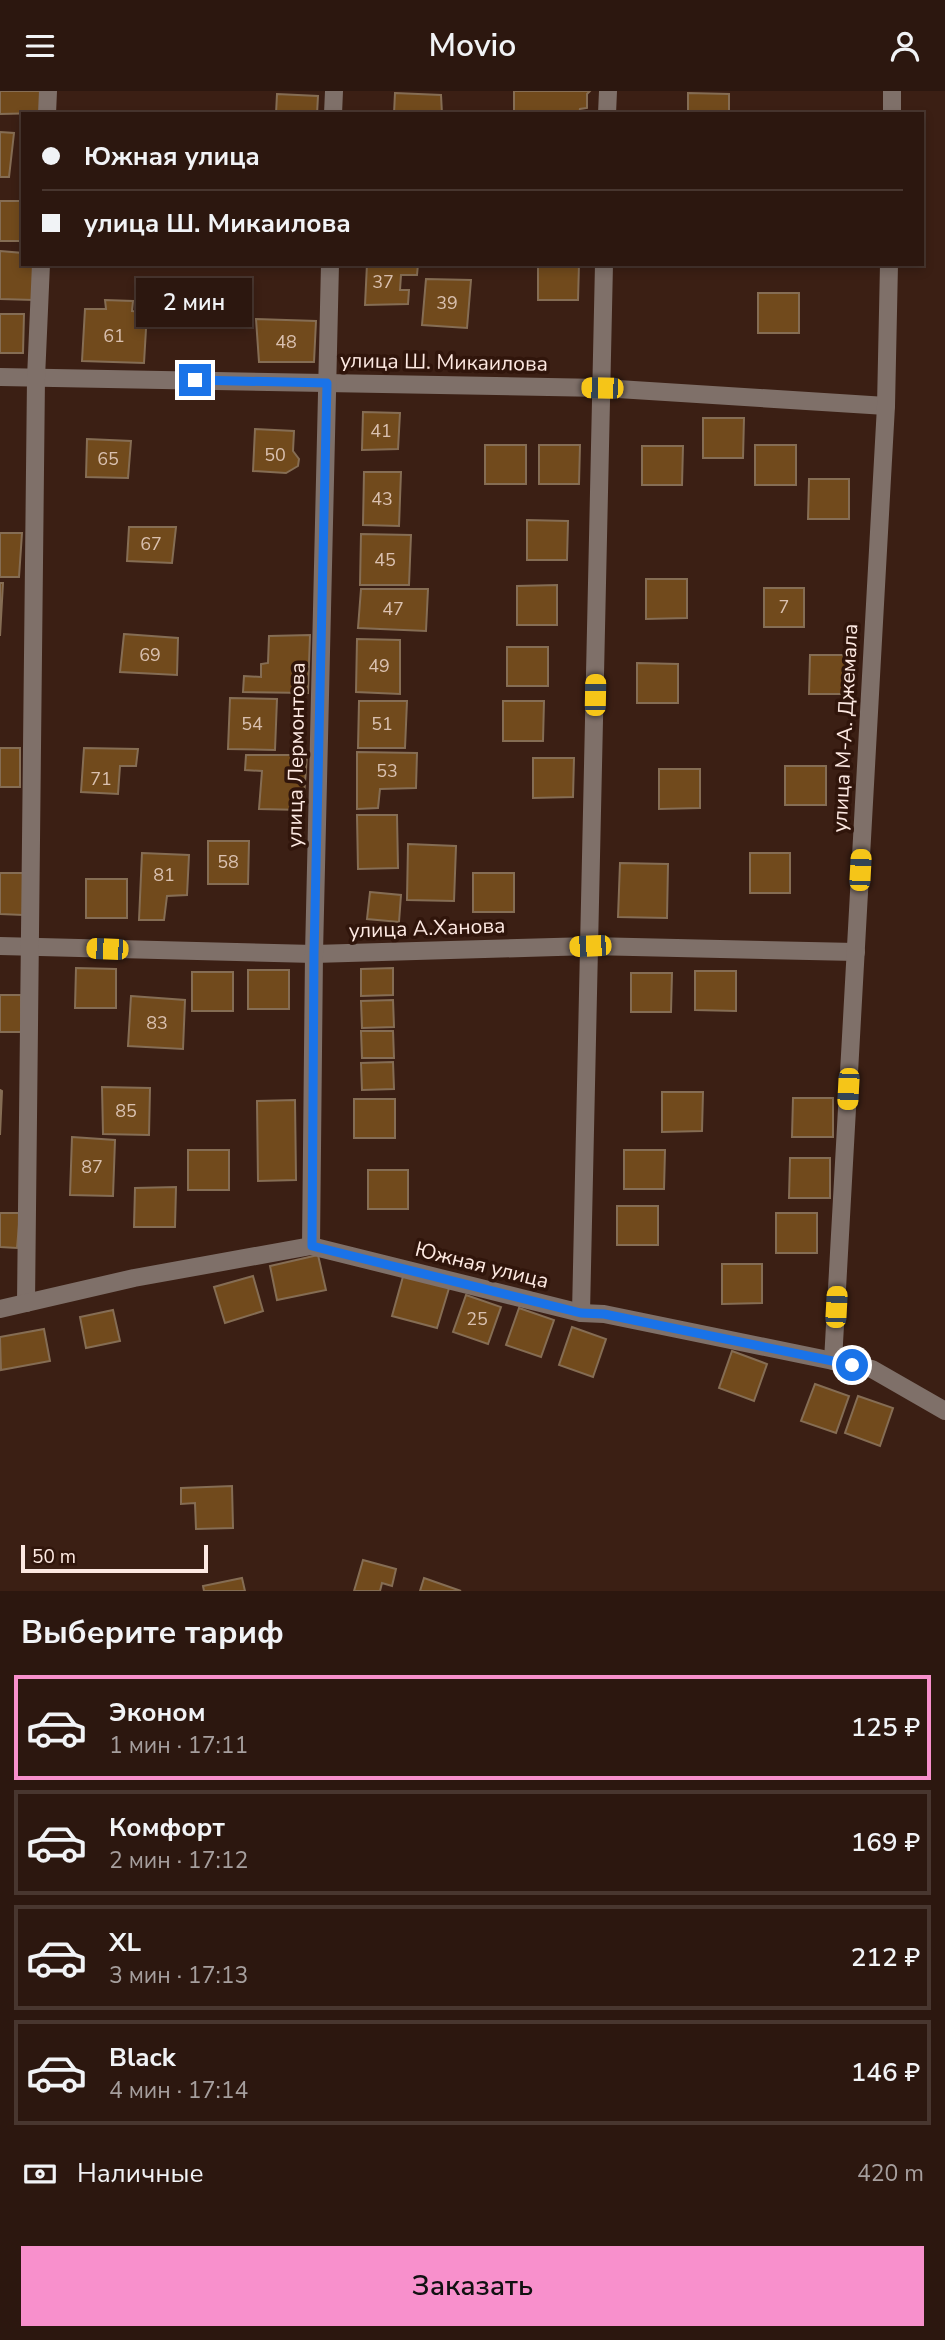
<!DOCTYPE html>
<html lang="ru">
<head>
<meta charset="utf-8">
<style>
	:root { --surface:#2c170f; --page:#38241d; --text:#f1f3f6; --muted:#a69f9e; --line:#48362f; --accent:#f890cc }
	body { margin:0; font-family:"Nunito Sans",sans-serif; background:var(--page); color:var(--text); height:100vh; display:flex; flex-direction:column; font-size:26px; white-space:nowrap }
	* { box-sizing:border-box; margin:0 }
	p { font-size:23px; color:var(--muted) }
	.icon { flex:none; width:38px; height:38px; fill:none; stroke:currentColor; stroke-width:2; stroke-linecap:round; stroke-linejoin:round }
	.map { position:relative; height:1500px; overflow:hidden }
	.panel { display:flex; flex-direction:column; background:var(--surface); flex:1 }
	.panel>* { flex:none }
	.top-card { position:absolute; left:21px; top:21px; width:903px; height:154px; border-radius:0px; box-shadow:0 4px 10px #0003,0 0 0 2px var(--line); display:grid; align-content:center; height:154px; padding:0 21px; background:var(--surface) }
	.scale { position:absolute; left:21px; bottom:18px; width:187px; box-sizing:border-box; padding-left:7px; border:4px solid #fde9e2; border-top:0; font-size:19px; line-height:24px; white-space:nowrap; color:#fde9e2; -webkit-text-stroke:5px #30150b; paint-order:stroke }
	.end { position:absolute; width:32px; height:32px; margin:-16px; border:9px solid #1a73e8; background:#fff; box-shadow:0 0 0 4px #fff }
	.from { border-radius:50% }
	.bubble { position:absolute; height:49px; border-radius:0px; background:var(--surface); box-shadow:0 4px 10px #0003,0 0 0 2px var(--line); font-size:23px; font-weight:600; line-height:49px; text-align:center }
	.car { position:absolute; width:21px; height:42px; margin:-21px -10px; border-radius:9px; box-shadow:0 0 5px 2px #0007; background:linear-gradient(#f5c518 24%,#345 0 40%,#f5c518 0 76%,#345 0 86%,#f5c518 0) }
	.top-card b { display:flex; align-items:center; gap:24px; height:66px; font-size:26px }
	.top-card b+b { border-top:2px solid var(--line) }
	.top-card i { width:18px; height:18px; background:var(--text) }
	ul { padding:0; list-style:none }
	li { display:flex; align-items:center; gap:21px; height:105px; margin:0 14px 10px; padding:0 7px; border:4px solid var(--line); border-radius:0px }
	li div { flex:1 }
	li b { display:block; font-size:26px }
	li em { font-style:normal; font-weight:600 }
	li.current { border-color:var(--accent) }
	li>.icon { width:63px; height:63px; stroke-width:1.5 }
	h2 { padding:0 21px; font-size:32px; line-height:84px }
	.pay { display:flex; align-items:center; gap:18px; height:77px; padding:0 21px; font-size:26px }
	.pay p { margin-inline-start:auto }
	.button { display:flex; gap:14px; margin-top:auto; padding:14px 21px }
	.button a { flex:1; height:80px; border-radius:0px; background:var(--accent); color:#111; font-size:28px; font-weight:600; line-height:80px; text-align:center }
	header { display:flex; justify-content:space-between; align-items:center; height:91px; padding:0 21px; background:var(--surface); font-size:32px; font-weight:600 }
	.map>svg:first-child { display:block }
	.building { fill:#714a1c; stroke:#856d54; stroke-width:2 }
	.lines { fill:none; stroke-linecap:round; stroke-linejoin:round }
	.minor { stroke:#7f7069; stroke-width:18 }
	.route { stroke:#1a73e8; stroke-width:9 }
	.labels { text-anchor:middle; stroke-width:7; stroke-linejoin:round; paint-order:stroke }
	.number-label { font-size:18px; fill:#dac1b0 }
	.street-label { font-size:21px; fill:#fde9e2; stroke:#30150b }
</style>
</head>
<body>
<header><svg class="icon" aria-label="menu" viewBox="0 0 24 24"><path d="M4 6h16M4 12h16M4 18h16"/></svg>Movio<svg class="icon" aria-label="person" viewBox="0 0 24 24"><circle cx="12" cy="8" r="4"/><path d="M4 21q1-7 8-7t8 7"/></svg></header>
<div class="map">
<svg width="945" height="1500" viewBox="0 0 945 1500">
	<rect width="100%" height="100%" fill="#3b1f14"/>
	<!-- building -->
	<g class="building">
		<polygon points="0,0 43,0 42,22 0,23"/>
		<polygon points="514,0 590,0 587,3 587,17 580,18 579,23 514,23"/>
		<polygon points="395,2 441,4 442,23 394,23"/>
		<polygon points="688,2 729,3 729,23 688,23"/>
		<polygon points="277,3 318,5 317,23 276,23"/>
		<polygon points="0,41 14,42 9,86 0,86"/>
		<rect x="0" y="110" width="23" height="40"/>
		<polygon points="0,160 23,162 23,173 35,173 34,209 0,208"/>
		<polygon points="367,173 418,173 417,184 401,184 400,199 409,199 408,213 365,214"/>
		<polygon points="538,173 579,173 578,209 538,209"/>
		<polygon points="426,188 471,189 467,237 422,234"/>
		<rect x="758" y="202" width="41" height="40"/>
		<polygon points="105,209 133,210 132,220 147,221 144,272 82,270 85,218 106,218"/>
		<polygon points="0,223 24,223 23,262 0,262"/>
		<polygon points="256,228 316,230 314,271 259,271"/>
		<polygon points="363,321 400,322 398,358 362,359"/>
		<polygon points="703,327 744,327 743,367 703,367"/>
		<polygon points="255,338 294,340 293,360 299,368 298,375 286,382 253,380"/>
		<polygon points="87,348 131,350 128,387 86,386"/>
		<rect x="485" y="354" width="41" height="39"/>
		<polygon points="539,354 580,354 579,393 539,393"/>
		<rect x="755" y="354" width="41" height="40"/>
		<polygon points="642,355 683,355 682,394 642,394"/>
		<polygon points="364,381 401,381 399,435 363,434"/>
		<polygon points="809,388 849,388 849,428 808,428"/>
		<polygon points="527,429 568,430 567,469 527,469"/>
		<polygon points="129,436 176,436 172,472 127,470"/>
		<polygon points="0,442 22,442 19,486 0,486"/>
		<polygon points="361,443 411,444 409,494 360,494"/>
		<polygon points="646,488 687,488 687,527 646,528"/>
		<polygon points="0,492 3,492 0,545"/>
		<polygon points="557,494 557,534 517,534 517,495"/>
		<rect x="764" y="497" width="40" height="39"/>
		<polygon points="361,498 428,498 426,540 358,537"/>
		<polygon points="124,543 178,547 177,584 120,581"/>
		<polygon points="310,544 308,602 243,601 244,585 261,586 261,573 268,572 269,545"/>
		<polygon points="357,548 400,549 400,603 356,601"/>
		<rect x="507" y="556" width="41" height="39"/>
		<polygon points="810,564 850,564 850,603 809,603"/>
		<polygon points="637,572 678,573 678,612 637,612"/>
		<polygon points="230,607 277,608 275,659 228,658"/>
		<polygon points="359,610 407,610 405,657 358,657"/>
		<polygon points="503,610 544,610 543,650 503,650"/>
		<rect x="0" y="657" width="20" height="39"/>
		<polygon points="84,657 138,658 136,675 120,675 118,703 81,701"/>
		<polygon points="357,661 417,662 416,697 380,698 378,717 357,718"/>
		<polygon points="246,664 307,664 303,719 259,718 262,680 245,679"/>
		<polygon points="533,667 574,667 573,706 533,707"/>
		<rect x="785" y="675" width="41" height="39"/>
		<polygon points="659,678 700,678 700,717 659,718"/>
		<polygon points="357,724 397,724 398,777 358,778"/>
		<polygon points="208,750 249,750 248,793 208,793"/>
		<polygon points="408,753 456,755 454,810 407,809"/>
		<polygon points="142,762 189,764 187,804 167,805 164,829 139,829"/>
		<rect x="750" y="762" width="40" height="40"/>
		<polygon points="620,772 668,773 667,827 618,826"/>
		<polygon points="0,782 23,782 23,824 0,823"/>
		<rect x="473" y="782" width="41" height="39"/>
		<rect x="86" y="788" width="41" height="39"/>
		<polygon points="370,801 401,804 399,831 367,828"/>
		<polygon points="76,877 116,878 116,917 75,917"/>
		<polygon points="393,877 393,904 361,905 361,878"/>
		<rect x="248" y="879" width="41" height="39"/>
		<polygon points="695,880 736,880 736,920 695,919"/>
		<rect x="192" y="881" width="41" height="39"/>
		<polygon points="631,882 672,882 671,921 631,921"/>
		<rect x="0" y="904" width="21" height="37"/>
		<polygon points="131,905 185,909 183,958 128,955"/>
		<polygon points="393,909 394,936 362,937 361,910"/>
		<polygon points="361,940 393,940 394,967 362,967"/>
		<polygon points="393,971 394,998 362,999 361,972"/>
		<polygon points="102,996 150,997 149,1044 103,1043"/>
		<polygon points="0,999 2,1000 0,1044"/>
		<polygon points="662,1001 703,1001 702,1040 662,1041"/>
		<polygon points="793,1007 833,1007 833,1046 792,1046"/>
		<rect x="354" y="1008" width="41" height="39"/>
		<polygon points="295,1009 296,1089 258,1090 257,1010"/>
		<polygon points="72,1046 115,1049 113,1105 70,1104"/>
		<rect x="188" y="1059" width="41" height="40"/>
		<polygon points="624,1059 665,1059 664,1098 624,1098"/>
		<polygon points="790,1067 830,1067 830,1107 789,1107"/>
		<rect x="368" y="1079" width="40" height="39"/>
		<polygon points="176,1096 175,1136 134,1136 135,1097"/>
		<rect x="617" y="1115" width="41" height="39"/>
		<polygon points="0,1122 20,1122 17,1157 0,1156"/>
		<rect x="776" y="1122" width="41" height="40"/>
		<polygon points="318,1164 326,1199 277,1209 270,1175"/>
		<polygon points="722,1173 762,1173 762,1212 722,1213"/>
		<polygon points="404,1182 450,1194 437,1237 392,1225"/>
		<polygon points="253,1185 263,1220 225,1232 214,1196"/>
		<polygon points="466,1204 501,1216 488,1253 453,1241"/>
		<polygon points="519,1217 554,1229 541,1266 506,1254"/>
		<polygon points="113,1219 120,1250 86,1257 80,1226"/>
		<polygon points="572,1236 606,1248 593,1286 559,1274"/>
		<polygon points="44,1238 50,1270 1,1279 0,1246"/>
		<polygon points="732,1260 767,1273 754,1310 719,1297"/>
		<polygon points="815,1293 849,1305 836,1342 801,1330"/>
		<polygon points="858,1305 893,1317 880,1355 845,1342"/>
		<polygon points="232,1395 233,1437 196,1438 195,1412 181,1413 181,1397"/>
		<polygon points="363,1469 396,1478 392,1495 382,1492 380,1500 354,1500"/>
		<polygon points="242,1487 245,1500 204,1500 203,1495"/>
		<polygon points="424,1487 461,1500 420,1500"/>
	</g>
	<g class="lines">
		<!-- minor -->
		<g class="minor">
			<polyline points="47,23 48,0"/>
			<polyline points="333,23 334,0"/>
			<polyline points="607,23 608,0"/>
			<polyline points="892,23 892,0"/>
			<polyline points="0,286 602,297 886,315"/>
			<polyline points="0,855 314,863 590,855 856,861"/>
			<polyline points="311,1155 314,863 330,173"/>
			<polyline points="26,1212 36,287 41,173"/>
			<polyline points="0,1218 134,1187 311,1155 581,1222 604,1223 872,1278 945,1320"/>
			<polyline points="581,1222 604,173"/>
			<polyline points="833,1270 886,315 889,173"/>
		</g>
	</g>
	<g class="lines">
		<!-- route -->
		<polyline class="route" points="195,289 327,292 314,863 312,1155 581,1222 604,1223 852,1274"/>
	</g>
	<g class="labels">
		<!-- number labels -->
		<g class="number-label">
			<text x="383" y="197">37</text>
			<text x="447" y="218">39</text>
			<text x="114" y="251">61</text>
			<text x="286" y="257">48</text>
			<text x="381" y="346">41</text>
			<text x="275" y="370">50</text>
			<text x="108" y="374">65</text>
			<text x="382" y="414">43</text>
			<text x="151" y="459">67</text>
			<text x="385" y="475">45</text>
			<text x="784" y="522">7</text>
			<text x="393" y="524">47</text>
			<text x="150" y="570">69</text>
			<text x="379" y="581">49</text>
			<text x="252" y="639">54</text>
			<text x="382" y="639">51</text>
			<text x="387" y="686">53</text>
			<text x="101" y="694">71</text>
			<text x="228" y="777">58</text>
			<text x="164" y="790">81</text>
			<text x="157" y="938">83</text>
			<text x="126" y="1026">85</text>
			<text x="92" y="1082">87</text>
			<text x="477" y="1234">25</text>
		</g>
		<!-- street labels -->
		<g class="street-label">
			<text transform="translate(444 271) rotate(1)" y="7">улица Ш. Микаилова</text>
			<text transform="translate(845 637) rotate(-87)" y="7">улица М-А. Джемала</text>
			<text transform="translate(296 664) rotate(-89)" y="7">улица Лермонтова</text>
			<text transform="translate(427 837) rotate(-2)" y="7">улица А.Ханова</text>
			<text transform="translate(482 1174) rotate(14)" y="7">Южная улица</text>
		</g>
	</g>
</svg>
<div class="scale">50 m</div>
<i class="end from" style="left:852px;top:1274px"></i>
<i class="end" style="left:195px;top:289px"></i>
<div class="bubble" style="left:136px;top:187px;width:116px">2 мин</div>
<i class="car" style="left:602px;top:297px;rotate:271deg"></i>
<i class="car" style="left:595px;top:604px;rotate:1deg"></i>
<i class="car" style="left:860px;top:779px;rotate:3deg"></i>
<i class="car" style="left:590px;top:855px;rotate:268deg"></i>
<i class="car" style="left:107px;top:858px;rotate:272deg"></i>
<i class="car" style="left:848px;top:998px;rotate:183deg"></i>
<i class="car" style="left:836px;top:1216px;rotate:3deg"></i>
<div class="top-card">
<b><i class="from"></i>Южная улица</b>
<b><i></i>улица Ш. Микаилова</b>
</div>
</div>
<section class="panel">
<h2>Выберите тариф</h2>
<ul>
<li class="current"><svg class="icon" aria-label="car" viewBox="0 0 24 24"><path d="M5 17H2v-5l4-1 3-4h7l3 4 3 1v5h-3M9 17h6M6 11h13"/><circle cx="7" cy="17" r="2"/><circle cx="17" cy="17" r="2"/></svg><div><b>Эконом</b><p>1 мин · 17:11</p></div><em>125 ₽</em></li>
<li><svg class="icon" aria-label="car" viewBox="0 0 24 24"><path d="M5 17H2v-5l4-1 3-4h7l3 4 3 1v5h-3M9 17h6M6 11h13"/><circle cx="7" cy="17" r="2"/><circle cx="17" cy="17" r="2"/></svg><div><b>Комфорт</b><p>2 мин · 17:12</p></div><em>169 ₽</em></li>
<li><svg class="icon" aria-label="car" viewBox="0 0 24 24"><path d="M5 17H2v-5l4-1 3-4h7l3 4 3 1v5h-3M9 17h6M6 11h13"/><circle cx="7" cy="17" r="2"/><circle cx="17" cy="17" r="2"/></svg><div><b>XL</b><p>3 мин · 17:13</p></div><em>212 ₽</em></li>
<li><svg class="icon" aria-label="car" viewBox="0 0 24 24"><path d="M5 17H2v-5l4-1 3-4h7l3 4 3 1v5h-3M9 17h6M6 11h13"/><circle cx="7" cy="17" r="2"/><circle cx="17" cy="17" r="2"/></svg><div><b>Black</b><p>4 мин · 17:14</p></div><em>146 ₽</em></li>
</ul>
<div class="pay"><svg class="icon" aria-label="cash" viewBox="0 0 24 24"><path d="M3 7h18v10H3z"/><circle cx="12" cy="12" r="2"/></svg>Наличные<p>420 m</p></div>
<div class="button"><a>Заказать</a></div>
</section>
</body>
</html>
